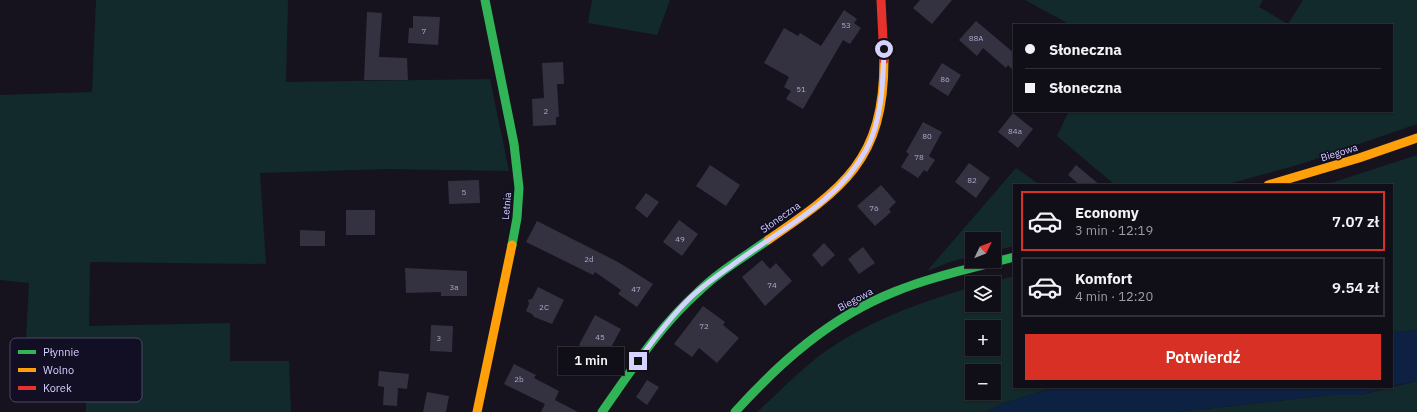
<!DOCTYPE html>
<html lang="pl">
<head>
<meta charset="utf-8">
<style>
	:root { --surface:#100e17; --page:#1e1c24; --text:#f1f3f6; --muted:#9c9ca1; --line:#302e36; --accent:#d93025 }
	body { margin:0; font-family:"IBM Plex Sans",sans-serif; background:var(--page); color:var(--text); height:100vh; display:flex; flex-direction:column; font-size:15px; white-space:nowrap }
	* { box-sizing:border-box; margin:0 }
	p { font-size:13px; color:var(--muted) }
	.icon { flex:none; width:22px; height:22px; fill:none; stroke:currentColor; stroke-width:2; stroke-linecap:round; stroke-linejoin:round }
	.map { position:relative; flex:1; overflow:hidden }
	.side { position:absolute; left:1013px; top:184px; width:380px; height:204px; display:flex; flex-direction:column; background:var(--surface); border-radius:0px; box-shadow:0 1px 3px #0004,0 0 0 1px var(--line) }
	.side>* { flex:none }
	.guide { position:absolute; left:1013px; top:24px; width:380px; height:88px; border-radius:0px; box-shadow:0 1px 3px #0004,0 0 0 1px var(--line); display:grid; align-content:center; height:88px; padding:0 12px; background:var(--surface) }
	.needle { width:26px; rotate:47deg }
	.controls { position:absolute; left:965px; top:232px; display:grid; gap:8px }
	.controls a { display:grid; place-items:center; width:36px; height:36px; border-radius:0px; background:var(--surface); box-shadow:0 1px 3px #0004,0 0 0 1px var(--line); font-size:20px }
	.end { position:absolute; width:18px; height:18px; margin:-9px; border:5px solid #d6d2ff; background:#111; box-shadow:0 0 0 2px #111 }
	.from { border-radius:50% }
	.bubble { position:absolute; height:28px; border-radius:0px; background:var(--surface); box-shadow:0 1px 3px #0004,0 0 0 1px var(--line); font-size:13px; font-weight:600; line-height:28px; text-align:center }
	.guide b { display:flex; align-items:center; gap:14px; height:38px; font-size:15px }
	.guide b+b { border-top:1px solid var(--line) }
	.guide i { width:10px; height:10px; background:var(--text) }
	ul { padding:7px 0 0; list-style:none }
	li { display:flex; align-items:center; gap:12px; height:60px; margin:0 8px 6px; padding:0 4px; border:2px solid var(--line); border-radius:0px }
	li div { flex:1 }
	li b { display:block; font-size:15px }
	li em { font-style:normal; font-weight:600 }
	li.current { border-color:var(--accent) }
	li>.icon { width:36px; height:36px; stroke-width:1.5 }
	.button { display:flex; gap:8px; margin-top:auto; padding:8px 12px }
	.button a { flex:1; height:46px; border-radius:0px; background:var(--accent); color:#fff; font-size:16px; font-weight:600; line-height:46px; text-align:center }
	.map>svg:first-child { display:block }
	.green { fill:#122a2b; fill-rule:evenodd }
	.water { fill:#0d2142 }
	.building { fill:#343141 }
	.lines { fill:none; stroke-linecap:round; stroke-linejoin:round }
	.fast { stroke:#30b455; stroke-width:9 }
	.slow { stroke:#ff9f0a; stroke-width:9 }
	.jam { stroke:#e5322d; stroke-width:9 }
	.route { stroke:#d6d2ff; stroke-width:5 }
	.labels { text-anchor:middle; stroke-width:3.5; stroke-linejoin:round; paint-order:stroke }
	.number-label { font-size:8px; fill:#aeaad0 }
	.street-label { font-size:10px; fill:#d6d2ff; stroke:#120e24 }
	.key { fill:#120e24; stroke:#4d4966; stroke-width:1 }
	.key-label { font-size:11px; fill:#d6d2ff }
</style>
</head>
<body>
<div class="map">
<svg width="1417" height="412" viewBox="0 0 1417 412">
	<rect width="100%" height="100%" fill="#16131f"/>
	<!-- green -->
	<g class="green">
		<polygon points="96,0 288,0 286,82 490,79 509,171 386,169 260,173 266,264 90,262 89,326 230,323 230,361 289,361 291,412 86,412 86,375 24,377 29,283 0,280 0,95 92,92"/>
		<polygon points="592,0 670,0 657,35 588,23"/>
		<polygon points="1025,0 1263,0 1259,7 1288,24 1303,0 1417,0 1417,124 1301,164 1224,185 1115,185 1057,136 1069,111 1392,111 1392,25 1071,25"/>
		<polygon points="1417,155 1417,330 1398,332 1392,330 1392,185 1325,185"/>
		<polygon points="1016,168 1040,185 1014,185 1014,246 994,251 994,239 972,239 972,256 950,262 927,271"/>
		<path d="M1014 276V387H1055L999 405 985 412H757C783 389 808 361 838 343 879 317 925 301 972 287V305H994V283H988ZM972 327H994V349H972ZM972 371H994V393H972Z"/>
		<polygon points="1417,381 1417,412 1178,412 1331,395 1360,395"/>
	</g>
	<!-- water -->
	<g class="water">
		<polygon points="1392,330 1398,332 1417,330 1417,381 1392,386"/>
		<polygon points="1055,387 1389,387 1360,395 1331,395 1178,412 985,412 999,405"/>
	</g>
	<!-- building -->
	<g class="building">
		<polygon points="920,0 952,0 932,24 913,8"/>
		<polygon points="844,10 857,19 854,23 861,28 850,44 843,40 803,109 786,99 791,91 784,87 789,77 764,63 784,28 798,36 800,33 821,46"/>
		<polygon points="367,12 382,13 379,57 407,58 408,80 364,80"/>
		<polygon points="413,16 440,17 438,45 408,43 409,28 413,28"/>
		<polygon points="976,21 1014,53 1014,71 1008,65 1006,68 983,48 977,56 959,40"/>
		<polygon points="563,62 564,84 557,84 559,117 556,117 556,125 533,126 532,99 544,98 542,63"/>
		<polygon points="942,63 961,75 948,96 929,84"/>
		<polygon points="1013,113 1033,129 1018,148 998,132"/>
		<polygon points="923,122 942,132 929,156 935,160 927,172 924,170 918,178 901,167 909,154 906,152"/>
		<polygon points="969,163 990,178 976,198 955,182"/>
		<polygon points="710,165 740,185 726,206 696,186"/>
		<polygon points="1076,165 1100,185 1080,185 1068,175"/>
		<polygon points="479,180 480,203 449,204 448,181"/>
		<polygon points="881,185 896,202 889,209 891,212 875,226 857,206"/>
		<polygon points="646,193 659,202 647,218 635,208"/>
		<rect x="346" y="210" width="29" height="25"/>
		<polygon points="679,220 698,234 682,256 663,242"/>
		<polygon points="537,221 618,262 653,284 637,307 618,294 621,290 595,272 593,275 526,242"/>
		<polygon points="300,230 325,231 325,246 300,246"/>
		<polygon points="824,243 835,255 822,267 812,255"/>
		<polygon points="863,247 875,263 859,274 848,259"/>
		<polygon points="762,260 770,269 776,263 792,281 765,306 742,277"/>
		<polygon points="405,268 467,271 467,296 441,296 441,292 406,293"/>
		<polygon points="538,287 564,300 552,324 534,317 532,314 526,311 529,304 528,300 532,299"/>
		<polygon points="703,306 725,322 723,325 739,338 717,363 699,348 692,357 674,344"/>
		<polygon points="595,315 621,329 609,351 605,349 601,356 579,345"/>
		<polygon points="431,325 453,326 452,352 430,351"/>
		<polygon points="514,364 536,375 534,378 559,391 555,400 578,412 541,412 545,404 504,384"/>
		<polygon points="379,371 409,374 407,389 398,388 397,406 383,405 384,387 378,386"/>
		<polygon points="647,380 659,387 647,405 636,397"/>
		<polygon points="427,392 449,396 446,412 423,412"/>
	</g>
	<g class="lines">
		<!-- fast -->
		<g class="fast">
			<polyline points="485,0 514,144 519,188 517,218 512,245"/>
			<path d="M602 412C631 371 659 327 697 293 718 272 744 257 768 240"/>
			<path d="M735 412C780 362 831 317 894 292 933 276 974 268 1014 257"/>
		</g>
		<!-- slow -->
		<g class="slow">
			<polyline points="1268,185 1359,158 1417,138"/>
			<path d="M768 240C844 188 884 160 884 60"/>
			<polyline points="477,412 512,245"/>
		</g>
		<!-- jam -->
		<polyline class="jam" points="881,0 884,60"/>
	</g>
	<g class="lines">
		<!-- route -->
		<path class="route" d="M638 361C653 340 670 318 688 300 701 287 717 276 731 266 777 231 838 203 866 150 882 121 883 82 884 49"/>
	</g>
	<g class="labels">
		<!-- number labels -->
		<g class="number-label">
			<text x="846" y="28">53</text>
			<text x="424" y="34">7</text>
			<text x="976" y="41">88A</text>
			<text x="945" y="82">86</text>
			<text x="801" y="92">51</text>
			<text x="546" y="114">2</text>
			<text x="1015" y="134">84a</text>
			<text x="927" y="139">80</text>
			<text x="919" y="160">78</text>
			<text x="972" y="183">82</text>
			<text x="464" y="195">5</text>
			<text x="874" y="211">76</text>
			<text x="680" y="242">49</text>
			<text x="589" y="262">2d</text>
			<text x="772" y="288">74</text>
			<text x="454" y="290">3a</text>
			<text x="636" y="292">47</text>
			<text x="544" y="310">2C</text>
			<text x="704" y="329">72</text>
			<text x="600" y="340">45</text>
			<text x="439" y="341">3</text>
			<text x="519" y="382">2b</text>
		</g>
		<!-- street labels -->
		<g class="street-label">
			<text transform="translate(1339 152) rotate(-17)" y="4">Biegowa</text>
			<text transform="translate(506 206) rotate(-85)" y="4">Letnia</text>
			<text transform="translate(780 217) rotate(-35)" y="4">Słoneczna</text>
			<text transform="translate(855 299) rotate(-28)" y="4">Biegowa</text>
		</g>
	</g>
	<!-- legend -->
	<rect x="10" y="338" width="132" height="64" rx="6" class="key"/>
	<rect x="18" y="350" width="18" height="4" fill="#30b455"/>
	<rect x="18" y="368" width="18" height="4" fill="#ff9f0a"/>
	<rect x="18" y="386" width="18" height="4" fill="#e5322d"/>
	<g class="key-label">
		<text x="43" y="356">Płynnie</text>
		<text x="43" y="374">Wolno</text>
		<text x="43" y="392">Korek</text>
	</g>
</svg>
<div class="controls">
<a><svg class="needle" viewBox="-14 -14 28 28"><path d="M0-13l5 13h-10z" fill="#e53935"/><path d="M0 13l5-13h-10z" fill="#9c9ca1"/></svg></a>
<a><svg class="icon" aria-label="layers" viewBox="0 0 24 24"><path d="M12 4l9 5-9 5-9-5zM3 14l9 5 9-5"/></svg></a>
<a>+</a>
<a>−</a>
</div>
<i class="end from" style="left:884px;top:49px"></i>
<i class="end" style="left:638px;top:361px"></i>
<div class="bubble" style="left:558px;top:347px;width:66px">1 min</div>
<div class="guide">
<b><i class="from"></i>Słoneczna</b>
<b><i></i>Słoneczna</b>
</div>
<section class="side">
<ul>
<li class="current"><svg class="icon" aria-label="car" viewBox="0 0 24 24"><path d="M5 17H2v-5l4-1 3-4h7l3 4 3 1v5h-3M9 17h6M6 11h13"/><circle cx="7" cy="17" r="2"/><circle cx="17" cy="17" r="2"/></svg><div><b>Economy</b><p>3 min · 12:19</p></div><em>7.07 zł</em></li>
<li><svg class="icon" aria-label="car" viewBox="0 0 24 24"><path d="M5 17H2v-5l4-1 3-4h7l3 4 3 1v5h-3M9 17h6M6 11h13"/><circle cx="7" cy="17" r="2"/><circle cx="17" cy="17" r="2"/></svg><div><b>Komfort</b><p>4 min · 12:20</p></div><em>9.54 zł</em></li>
</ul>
<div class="button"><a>Potwierdź</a></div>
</section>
</div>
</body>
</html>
